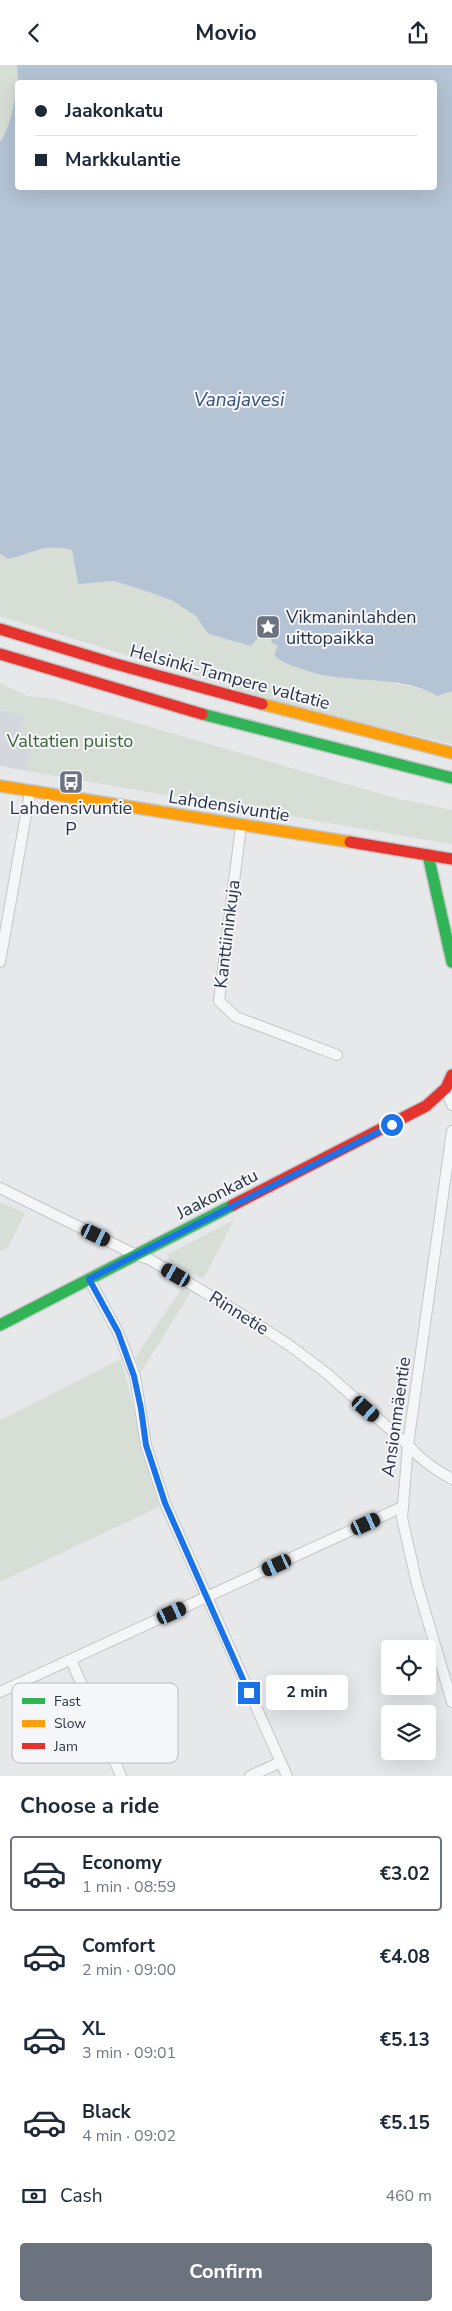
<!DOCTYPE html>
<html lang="en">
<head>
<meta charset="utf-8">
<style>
	:root { --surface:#fff; --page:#f6f6f7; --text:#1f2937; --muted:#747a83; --line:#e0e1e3; --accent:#6c737f }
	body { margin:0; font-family:"Nunito Sans",sans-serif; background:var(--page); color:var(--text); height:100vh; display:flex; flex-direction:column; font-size:19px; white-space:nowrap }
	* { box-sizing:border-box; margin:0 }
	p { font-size:16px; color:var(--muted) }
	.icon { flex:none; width:28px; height:28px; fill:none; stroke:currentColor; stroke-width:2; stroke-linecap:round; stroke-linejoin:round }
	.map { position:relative; height:1711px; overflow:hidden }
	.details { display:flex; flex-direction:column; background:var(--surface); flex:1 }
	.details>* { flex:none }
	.guide { position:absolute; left:15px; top:15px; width:422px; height:110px; border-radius:5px; box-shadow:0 5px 20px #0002; display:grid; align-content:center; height:110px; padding:0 20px; background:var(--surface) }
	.buttons { position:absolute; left:381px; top:1575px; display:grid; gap:10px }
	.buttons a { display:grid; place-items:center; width:55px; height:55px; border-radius:5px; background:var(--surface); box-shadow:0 5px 20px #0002; font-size:25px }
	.end { position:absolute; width:22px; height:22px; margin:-11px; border:6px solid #1a73e8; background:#fff; box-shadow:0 0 0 2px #fff }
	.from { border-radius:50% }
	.bubble { position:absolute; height:35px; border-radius:5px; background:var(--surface); box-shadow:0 5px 20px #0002; font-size:16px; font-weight:700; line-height:35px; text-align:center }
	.car { position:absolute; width:15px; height:30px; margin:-15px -8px; border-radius:6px; box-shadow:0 0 4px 1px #0007; background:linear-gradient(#222 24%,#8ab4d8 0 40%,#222 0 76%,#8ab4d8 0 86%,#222 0) }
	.guide b { display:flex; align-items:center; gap:18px; height:48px; font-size:19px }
	.guide b+b { border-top:1px solid var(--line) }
	.guide i { width:12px; height:12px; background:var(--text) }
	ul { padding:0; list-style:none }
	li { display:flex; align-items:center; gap:15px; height:75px; margin:0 10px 8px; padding:0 10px; border:2px solid transparent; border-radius:5px }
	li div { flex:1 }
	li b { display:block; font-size:19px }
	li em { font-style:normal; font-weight:700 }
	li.current { border-color:var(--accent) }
	li>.icon { width:45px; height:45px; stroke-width:1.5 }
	h2 { padding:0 20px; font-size:22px; line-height:60px }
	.pay { display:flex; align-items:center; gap:12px; height:55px; padding:0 20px; font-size:19px }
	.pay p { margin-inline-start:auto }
	.action { display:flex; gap:10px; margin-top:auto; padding:10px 20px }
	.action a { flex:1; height:58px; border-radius:5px; background:var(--accent); color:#fff; font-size:20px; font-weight:700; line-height:58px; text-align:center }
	header { display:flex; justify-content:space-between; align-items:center; height:65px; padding:0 20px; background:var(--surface); font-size:22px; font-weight:700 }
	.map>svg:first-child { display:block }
	.built { fill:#d4d7dd }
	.green { fill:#d6ded6 }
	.water { fill:#b4c4d5 }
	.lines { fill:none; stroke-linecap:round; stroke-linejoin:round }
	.street-casing { stroke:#c4c6c8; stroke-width:12 }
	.fast-casing { stroke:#c4c6c8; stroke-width:14 }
	.slow-casing { stroke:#c4c6c8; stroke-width:14 }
	.jam-casing { stroke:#c4c6c8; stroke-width:14 }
	.street { stroke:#f5f6f7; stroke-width:10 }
	.fast { stroke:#30b455; stroke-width:11 }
	.slow { stroke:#ff9f0a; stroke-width:11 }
	.jam { stroke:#e5322d; stroke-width:11 }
	.route { stroke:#1a73e8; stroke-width:6 }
	.labels { text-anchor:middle; stroke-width:4; stroke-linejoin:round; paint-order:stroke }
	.poi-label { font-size:18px; fill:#2b3445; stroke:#f4f6f9; text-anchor:start }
	.street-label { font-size:18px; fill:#2b3445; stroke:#f4f6f9 }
	.park-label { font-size:18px; fill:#3f6138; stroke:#f4f6f9 }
	.water-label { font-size:19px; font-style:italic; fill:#34527a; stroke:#f4f6f9 }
	.key { fill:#f4f6f9; stroke:#b8bcc3; stroke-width:1 }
	.key-label { font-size:14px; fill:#2b3445 }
</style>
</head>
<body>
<header><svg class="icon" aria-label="back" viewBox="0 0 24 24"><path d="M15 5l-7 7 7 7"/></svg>Movio<svg class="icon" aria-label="share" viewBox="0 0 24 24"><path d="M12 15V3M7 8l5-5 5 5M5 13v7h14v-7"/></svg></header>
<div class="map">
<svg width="452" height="1711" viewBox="0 0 452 1711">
	<rect width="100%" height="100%" fill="#e6e8ea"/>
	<!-- built -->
	<polygon class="built" points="0,645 25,650 33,675 27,706 0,701"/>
	<!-- green -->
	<g class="green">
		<path d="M0 0H17C19 25 14 55 0 77Z"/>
		<polygon points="57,481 72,485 78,518 114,516 152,528 173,536 196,551 203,562 257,574 265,555 274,557 276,561 273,569 278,581 311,607 335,612 377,615 429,625 437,630 452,626 452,679 295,642 0,551 0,489 8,494 23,490 40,482"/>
		<polygon points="0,618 27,631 54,634 395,733 452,745 452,779 27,706 33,676 20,673 24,650 0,645"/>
		<polygon points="0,1137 25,1148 8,1182 0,1186"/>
		<polygon points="234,1155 203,1214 169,1195 168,1189"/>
		<polygon points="182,1223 192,1225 141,1307 135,1293"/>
		<path d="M121 1294C134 1343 145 1393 159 1442L0 1517V1355Z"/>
	</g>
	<!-- water -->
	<path class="water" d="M17 0H452V626L437 631C413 614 364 616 335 612 320 610 307 606 293 601 286 598 279 596 274 589L278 581 272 578 270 571 273 569 276 562 274 557 265 556 257 574 251 581 209 569 203 562 196 551 173 536 152 528 114 516 78 519 72 485C41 478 36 488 8 494L0 489V77C11 60 14 40 17 21L18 122H435V18H18Z"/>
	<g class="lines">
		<defs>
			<g id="street">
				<polyline points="241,761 219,936 236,952 337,990"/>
				<polyline points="0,897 30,727"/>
				<polyline points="446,1023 452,1040"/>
				<polyline points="452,1066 408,1380 402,1453 417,1519 452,1637"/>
				<path d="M0 1123 136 1190 149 1194 246 1252 289 1280 325 1307 408 1380C421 1395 435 1405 452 1414"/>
				<polyline points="89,1214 118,1267 135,1311 146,1380 165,1438 287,1711"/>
				<polyline points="71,1595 121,1711"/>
				<polyline points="0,1627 402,1442"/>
				<polyline points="250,1711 281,1697"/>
			</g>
			<g id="fast">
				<polyline points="202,649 452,713"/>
				<polyline points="428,790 452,897"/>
				<polyline points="0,1260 233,1140"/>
			</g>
			<g id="slow">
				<polyline points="262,639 452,688"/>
				<polyline points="0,721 350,777"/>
			</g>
			<g id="jam">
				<polyline points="0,564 112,598 262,639"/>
				<polyline points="0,589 202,649"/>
				<polyline points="350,777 452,794"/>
				<polyline points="233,1140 426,1041 446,1023 452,1010"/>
			</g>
		</defs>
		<!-- street casing -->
		<use href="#street" class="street-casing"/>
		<!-- fast casing -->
		<use href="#fast" class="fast-casing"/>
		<!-- slow casing -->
		<use href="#slow" class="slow-casing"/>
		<!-- jam casing -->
		<use href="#jam" class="jam-casing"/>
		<!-- street -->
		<use href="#street" class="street"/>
		<!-- fast -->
		<use href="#fast" class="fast"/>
		<!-- slow -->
		<use href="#slow" class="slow"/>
		<!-- jam -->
		<use href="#jam" class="jam"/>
	</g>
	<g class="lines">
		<!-- route -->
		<polyline class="route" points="249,1628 165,1438 146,1380 141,1344 134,1311 118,1267 89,1214 392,1060"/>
	</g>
	<!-- icons -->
	<defs>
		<symbol id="sight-square" viewBox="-11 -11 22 22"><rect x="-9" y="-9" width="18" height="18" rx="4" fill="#6c737f" stroke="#f4f6f9"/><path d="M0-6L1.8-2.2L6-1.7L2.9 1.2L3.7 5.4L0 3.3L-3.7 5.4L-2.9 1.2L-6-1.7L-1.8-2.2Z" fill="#fff"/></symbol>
		<symbol id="bus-square" viewBox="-11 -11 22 22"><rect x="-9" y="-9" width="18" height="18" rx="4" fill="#6c737f" stroke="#f4f6f9"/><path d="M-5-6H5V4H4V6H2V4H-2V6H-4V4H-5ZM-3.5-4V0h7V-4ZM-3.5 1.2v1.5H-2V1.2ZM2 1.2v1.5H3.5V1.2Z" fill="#fff"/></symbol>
	</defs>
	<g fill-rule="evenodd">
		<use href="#sight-square" x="254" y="548" width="28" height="28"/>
		<use href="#bus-square" x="57" y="703" width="28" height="28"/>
	</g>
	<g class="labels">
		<!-- poi labels -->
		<g class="poi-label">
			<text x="286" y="558">Vikmaninlahden<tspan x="286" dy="21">uittopaikka</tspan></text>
			<text x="71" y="749" text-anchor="middle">Lahdensivuntie<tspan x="71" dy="21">P</tspan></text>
		</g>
		<!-- street labels -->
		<g class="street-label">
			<text transform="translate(230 612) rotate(15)" y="6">Helsinki-Tampere valtatie</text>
			<text transform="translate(229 741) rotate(9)" y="6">Lahdensivuntie</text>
			<text transform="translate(227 869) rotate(-83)" y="6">Kanttiininkuja</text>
			<text transform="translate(217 1129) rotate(-27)" y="6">Jaakonkatu</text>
			<text transform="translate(239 1248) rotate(32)" y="6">Rinnetie</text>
			<text transform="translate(396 1352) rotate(-82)" y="6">Ansionmäentie</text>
		</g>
		<!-- park labels -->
		<g class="park-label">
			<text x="70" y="682">Valtatien puisto</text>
		</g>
		<!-- water labels -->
		<g class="water-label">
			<text x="239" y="341">Vanajavesi</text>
		</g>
	</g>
	<!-- legend -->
	<rect x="12" y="1618" width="166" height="80" rx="8" class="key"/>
	<rect x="22" y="1633" width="23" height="6" fill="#30b455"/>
	<rect x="22" y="1655" width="23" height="7" fill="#ff9f0a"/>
	<rect x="22" y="1678" width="23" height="6" fill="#e5322d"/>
	<g class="key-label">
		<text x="54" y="1641">Fast</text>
		<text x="54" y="1663">Slow</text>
		<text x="54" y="1686">Jam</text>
	</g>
</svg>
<div class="buttons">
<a><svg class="icon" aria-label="locate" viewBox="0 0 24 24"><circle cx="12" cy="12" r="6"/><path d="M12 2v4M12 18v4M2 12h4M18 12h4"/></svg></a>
<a><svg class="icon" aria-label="layers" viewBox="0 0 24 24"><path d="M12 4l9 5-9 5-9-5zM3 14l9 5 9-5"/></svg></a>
</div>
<i class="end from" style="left:392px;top:1060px"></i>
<i class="end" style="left:249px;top:1628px"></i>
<div class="bubble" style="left:266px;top:1610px;width:82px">2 min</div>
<i class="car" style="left:96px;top:1170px;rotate:116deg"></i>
<i class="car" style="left:176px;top:1210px;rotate:300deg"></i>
<i class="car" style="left:366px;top:1344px;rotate:131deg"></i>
<i class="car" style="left:366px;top:1459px;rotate:65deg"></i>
<i class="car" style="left:277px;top:1500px;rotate:245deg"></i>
<i class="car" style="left:172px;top:1548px;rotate:65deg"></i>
<div class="guide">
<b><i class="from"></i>Jaakonkatu</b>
<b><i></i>Markkulantie</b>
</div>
</div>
<section class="details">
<h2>Choose a ride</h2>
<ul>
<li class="current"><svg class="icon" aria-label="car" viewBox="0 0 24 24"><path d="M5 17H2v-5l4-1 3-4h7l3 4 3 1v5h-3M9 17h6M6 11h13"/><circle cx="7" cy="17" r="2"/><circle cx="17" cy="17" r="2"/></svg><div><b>Economy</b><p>1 min · 08:59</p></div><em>€3.02</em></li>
<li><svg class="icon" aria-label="car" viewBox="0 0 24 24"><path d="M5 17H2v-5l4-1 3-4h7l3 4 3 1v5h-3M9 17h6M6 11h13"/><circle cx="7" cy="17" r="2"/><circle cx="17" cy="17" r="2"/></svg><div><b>Comfort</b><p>2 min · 09:00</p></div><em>€4.08</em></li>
<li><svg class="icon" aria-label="car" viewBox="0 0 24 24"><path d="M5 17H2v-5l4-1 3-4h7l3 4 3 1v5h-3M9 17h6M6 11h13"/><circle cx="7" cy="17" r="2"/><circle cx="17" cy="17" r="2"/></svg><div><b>XL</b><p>3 min · 09:01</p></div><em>€5.13</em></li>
<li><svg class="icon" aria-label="car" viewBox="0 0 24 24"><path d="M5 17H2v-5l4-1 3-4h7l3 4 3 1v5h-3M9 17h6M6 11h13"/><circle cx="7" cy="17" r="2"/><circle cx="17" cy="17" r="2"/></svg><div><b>Black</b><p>4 min · 09:02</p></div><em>€5.15</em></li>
</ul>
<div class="pay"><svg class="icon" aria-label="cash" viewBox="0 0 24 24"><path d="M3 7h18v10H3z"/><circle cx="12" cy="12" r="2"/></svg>Cash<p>460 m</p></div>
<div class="action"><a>Confirm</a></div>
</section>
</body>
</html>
